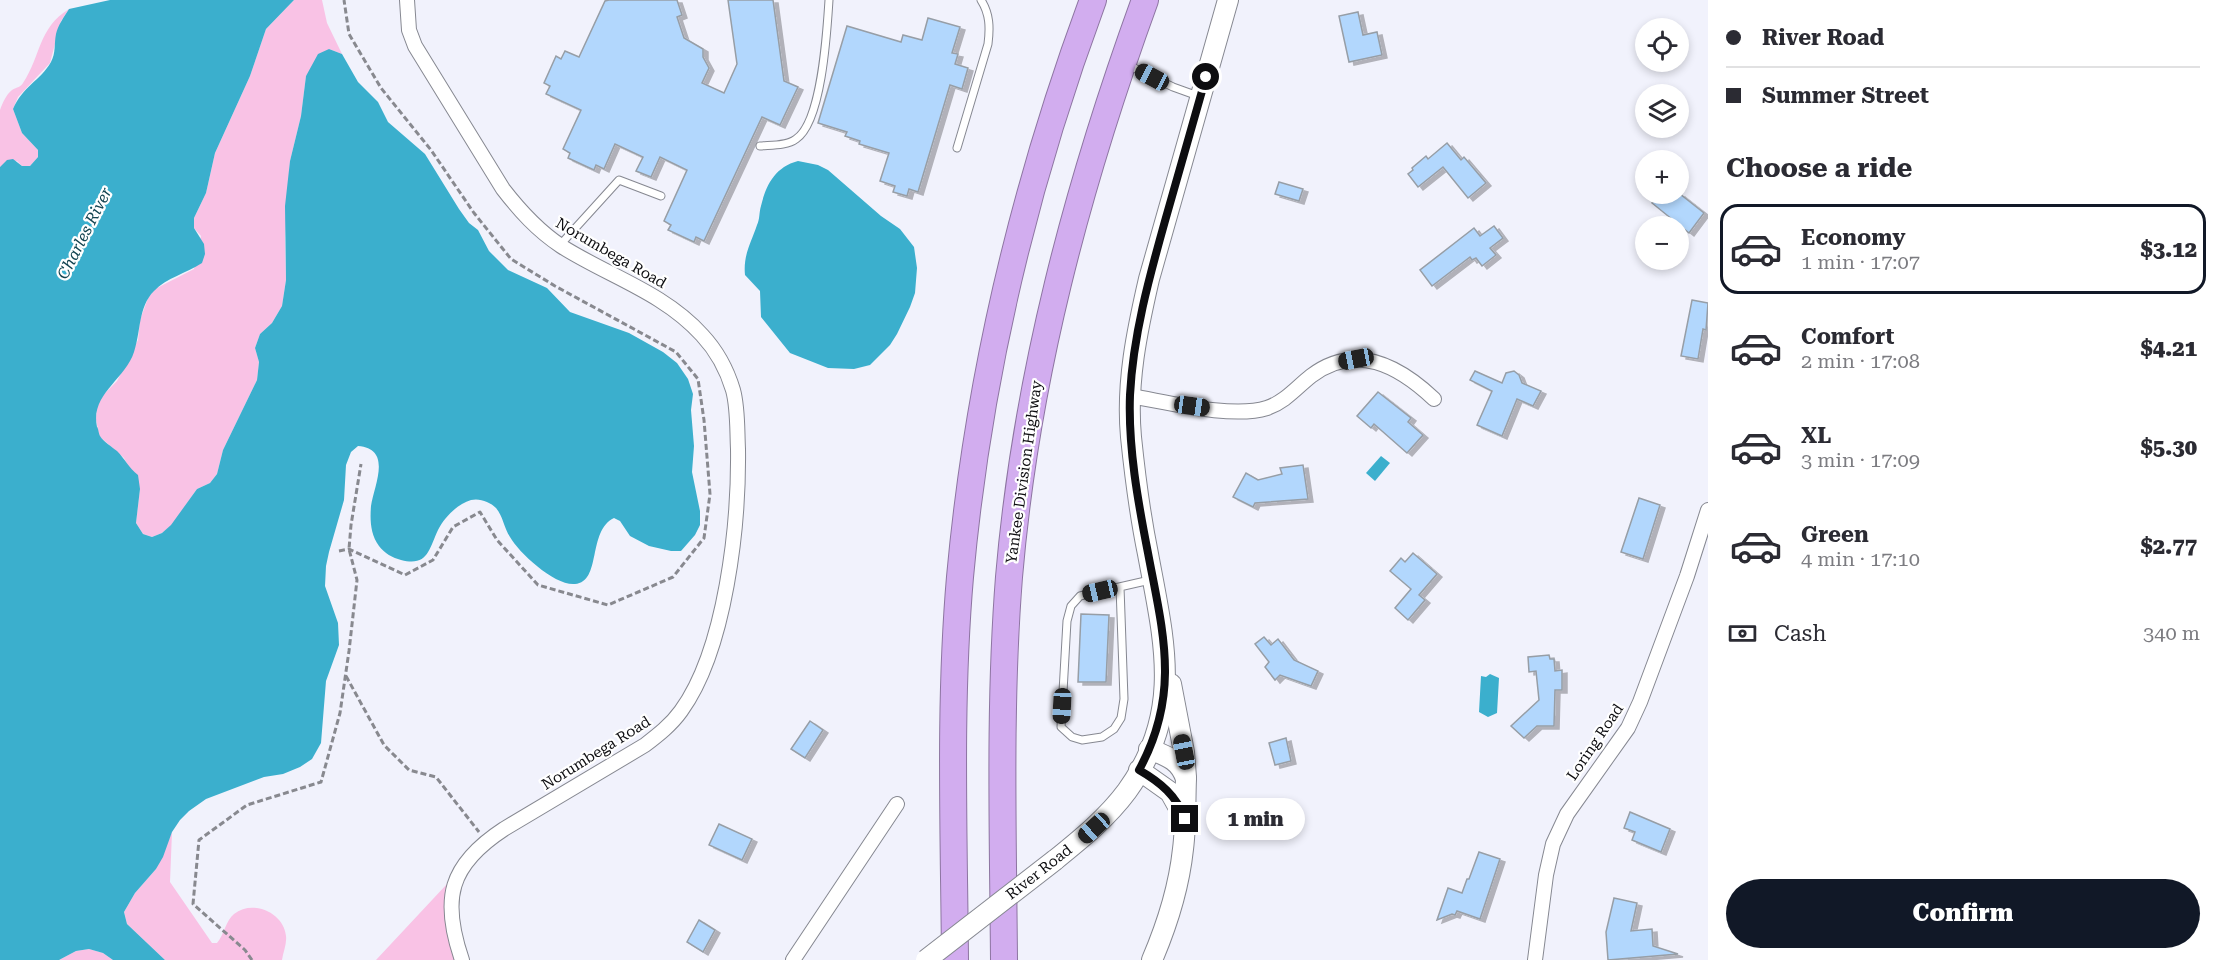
<!DOCTYPE html>
<html lang="en">
<head>
<meta charset="utf-8">
<style>
	:root { --surface:#fff; --page:#f7f7f7; --text:#2b2b33; --muted:#7c7c81; --line:#e1e1e2; --accent:#111827 }
	body { margin:0; font-family:"Roboto Serif",serif; background:var(--page); color:var(--text); height:100vh; display:flex; flex-direction:column; font-size:22px; white-space:nowrap }
	* { box-sizing:border-box; margin:0 }
	p { font-size:20px; color:var(--muted) }
	.icon { flex:none; width:33px; height:33px; fill:none; stroke:currentColor; stroke-width:2; stroke-linecap:round; stroke-linejoin:round }
	.map { position:relative; flex:1; overflow:hidden }
	.panel { display:flex; flex-direction:column; background:var(--surface); width:510px }
	.panel>* { flex:none }
	.top-card { display:grid; align-content:center; height:132px; padding:0 18px; background:var(--surface) }
	.tools { position:absolute; left:1635px; top:18px; display:grid; gap:12px }
	.tools a { display:grid; place-items:center; width:54px; height:54px; border-radius:50%; background:var(--surface); box-shadow:0 3px 9px #0003; font-size:30px }
	.end { position:absolute; width:27px; height:27px; margin:-14px; border:8px solid #0d0d10; background:#fff; box-shadow:0 0 0 3px #fff }
	.from { border-radius:50% }
	.bubble { position:absolute; height:42px; border-radius:21px; background:var(--surface); box-shadow:0 3px 9px #0003; font-size:20px; font-weight:800; line-height:42px; text-align:center }
	.car { position:absolute; width:18px; height:36px; margin:-18px -9px; border-radius:8px; box-shadow:0 0 4px 2px #0007; background:linear-gradient(#222 24%,#8ab4d8 0 40%,#222 0 76%,#8ab4d8 0 86%,#222 0) }
	.top-card b { display:flex; align-items:center; gap:21px; height:57px; font-size:22px }
	.top-card b+b { border-top:2px solid var(--line) }
	.top-card i { width:15px; height:15px; background:var(--text) }
	ul { padding:0; list-style:none }
	li { display:flex; align-items:center; gap:18px; height:90px; margin:0 12px 9px; padding:0 6px; border:3px solid transparent; border-radius:18px }
	li div { flex:1 }
	li b { display:block; font-size:22px }
	li em { font-style:normal; font-weight:800 }
	li.current { border-color:var(--accent) }
	li>.icon { width:54px; height:54px; stroke-width:1.5 }
	h2 { padding:0 18px; font-size:27px; line-height:72px }
	.pay { display:flex; align-items:center; gap:15px; height:66px; padding:0 18px; font-size:22px }
	.pay p { margin-inline-start:auto }
	.primary-button { display:flex; gap:12px; margin-top:auto; padding:12px 18px }
	.primary-button a { flex:1; height:69px; border-radius:36px; background:var(--accent); color:#fff; font-size:24px; font-weight:800; line-height:69px; text-align:center }
	main { display:flex; flex:1; min-height:0 }
	.map>svg:first-child { display:block }
	.green { fill:#f9c2e5 }
	.water { fill:#3bafcd }
	.building { fill:#b2d7fd; stroke:#979ea6; stroke-width:1.5; filter:url(#shadow) }
	.lines { fill:none; stroke-linecap:round; stroke-linejoin:round }
	.lane-casing { stroke:#868891; stroke-width:9 }
	.street-casing { stroke:#868891; stroke-width:16 }
	.secondary-casing { stroke:#868891; stroke-width:22 }
	.highway-casing { stroke:#8d75a1; stroke-width:28 }
	.path { stroke:#88898f; stroke-width:3; stroke-dasharray:6 3; stroke-linecap:butt }
	.lane { stroke:#fff; stroke-width:7 }
	.street { stroke:#fff; stroke-width:14 }
	.secondary { stroke:#fff; stroke-width:20 }
	.highway { stroke:#d2adef; stroke-width:26 }
	.secondary-bridge-casing { stroke:#868891; stroke-width:22; stroke-linecap:butt }
	.secondary-bridge { stroke:#fff; stroke-width:20 }
	.route { stroke:#0d0d10; stroke-width:8 }
	.labels { text-anchor:middle; stroke-width:4.5; stroke-linejoin:round; paint-order:stroke }
	.street-label { font-size:15px; fill:#0d0d10; stroke:#fff }
	.water-label { font-size:16px; font-style:italic; fill:#134451; stroke:#fff }
</style>
</head>
<body>
<main>
<div class="map">
<svg width="1708" height="960" viewBox="0 0 1708 960">
	<defs>
		<filter id="shadow"><feDropShadow dx="5" dy="3" stdDeviation="0" flood-color="#0004"/></filter>
	</defs>
	<rect width="100%" height="100%" fill="#f1f2fc"/>
	<!-- green -->
	<g class="green">
		<polygon points="294,0 322,0 327,23 342,54 329,49 306,76 301,116 290,161 285,237 286,280 282,306 272,323 260,334 255,348 259,362 257,380 223,450 217,474 210,483 197,489 172,525 162,533 152,537 143,534 136,523 140,489 124,458 99,436 96,419 97,406 103,395 117,381 138,340 140,320 148,298 155,289 194,269 201,236 194,228 194,218 206,193 215,153 250,76 266,29"/>
		<path d="M69 9 61 21 50 63 18 97 13 109 22 133 38 150V157L30 166H22L17 161 0 167V110C3 102 6 95 12 90 17 87 21 87 23 83 41 56 38 28 69 9Z"/>
		<path d="M172 832 170 882 212 943H217C224 935 226 920 234 914 253 899 284 913 286 936 287 944 283 952 282 960H165L127 924 124 912 135 893 156 869Z"/>
		<polygon points="461,869 450,905 462,960 376,960"/>
		<polygon points="89,949 103,953 113,960 59,960 76,951"/>
	</g>
	<!-- water -->
	<g class="water">
		<path d="M110 0H294L266 29 250 76 215 153 206 193 194 218V228L204 244 205 254 202 263C187 273 166 278 154 291 138 307 141 332 134 352 125 380 90 394 97 427 98 427 99 435 100 436 103 441 112 447 117 451 125 459 129 468 138 475L140 489 136 523 143 534 152 537 162 533 171 525 197 489 210 483 217 474 223 450 257 380 259 362 255 348 260 334 272 323 282 306 286 280 285 206 290 161 301 116 306 76 318 54 329 49 342 54 358 82 378 102 388 122 425 154 459 209 469 223 478 230 489 251 508 270 547 288 570 312 629 333 663 352 677 363 688 379 693 394 691 410 694 446 692 472 700 511V525L695 535 681 551H671L649 546 630 536 620 521 614 518C587 531 602 582 575 584 555 586 519 553 510 537 504 528 503 516 496 508 490 502 480 498 471 500 457 504 444 518 438 530 429 549 428 567 401 560 393 558 384 553 379 546 370 534 370 519 371 506 374 485 393 449 358 446L351 452 346 465 344 500 329 552 326 566 325 586 338 623 339 645 326 681 321 743 312 759 300 767 283 774 264 777 206 799 189 811 180 820 172 832 163 857 156 869 135 893 124 912 127 924 165 960H113L103 953 89 949 76 951 59 960H0V167L7 160 13 159 22 166H30L38 157V150L22 133 13 109C23 86 40 81 51 62 56 53 54 44 56 34 58 25 64 17 69 9Z"/>
		<path d="M798 161 818 165 828 170 881 216 900 229 914 247 917 268 915 293 910 307 897 334 890 345 870 365 854 369 828 368 790 353 761 317 760 291 745 275C743 255 751 243 757 225 760 219 759 212 761 206 766 185 775 167 798 161Z"/>
		<polygon points="1381,456 1390,463 1375,481 1366,473"/>
		<polygon points="1490,674 1499,678 1497,713 1488,717 1479,712 1481,676 1486,677"/>
	</g>
	<!-- building -->
	<g class="building">
		<polygon points="609,0 677,0 682,15 677,17 684,38 703,49 703,57 709,68 702,83 724,93 737,64 728,0 773,0 784,81 798,87 780,125 762,117 704,241 696,237 694,242 668,230 671,225 664,221 687,170 660,157 651,177 636,171 643,157 615,144 604,169 596,165 594,170 568,158 570,153 563,149 581,110 546,94 550,86 544,83 556,56 561,59 565,51 579,57 605,1"/>
		<polygon points="1358,12 1363,35 1377,32 1382,55 1349,62 1339,16"/>
		<polygon points="928,18 960,27 952,53 958,54 955,64 968,68 962,89 950,85 918,192 909,189 907,196 893,192 895,186 880,181 889,153 859,144 860,141 845,136 847,132 818,123 847,26 901,42 903,35 922,40"/>
		<polygon points="1447,143 1461,160 1464,157 1486,183 1468,198 1443,167 1418,187 1408,174 1413,170 1412,168 1426,156 1428,159"/>
		<polygon points="1279,182 1303,189 1299,201 1275,194"/>
		<polygon points="1659,194 1680,194 1704,213 1689,233 1652,203"/>
		<polygon points="1494,226 1503,238 1490,248 1496,255 1482,266 1476,258 1472,260 1470,257 1432,286 1420,270 1474,228 1480,236"/>
		<polygon points="1692,300 1708,303 1706,330 1703,329 1698,359 1681,356"/>
		<polygon points="1475,371 1502,383 1506,373 1514,371 1519,375 1522,383 1541,391 1533,406 1517,399 1502,436 1477,425 1492,391 1470,380"/>
		<polygon points="1378,392 1411,418 1408,422 1423,435 1407,453 1374,424 1371,428 1357,416"/>
		<polygon points="1303,465 1308,499 1255,503 1253,507 1233,497 1246,473 1258,480 1282,474 1280,468"/>
		<polygon points="1639,498 1660,505 1643,559 1621,552"/>
		<polygon points="1413,553 1437,574 1419,595 1425,600 1408,620 1395,608 1411,589 1390,571 1401,558 1405,562"/>
		<polygon points="1081,614 1109,615 1106,682 1078,682"/>
		<polygon points="1264,637 1271,645 1278,639 1294,660 1318,671 1311,686 1280,675 1275,680 1265,667 1269,662 1255,644"/>
		<polygon points="1549,655 1550,659 1554,659 1555,671 1562,670 1562,690 1555,690 1554,726 1537,726 1524,738 1511,726 1539,700 1536,671 1529,672 1528,657"/>
		<polygon points="810,721 823,730 805,758 791,749"/>
		<polygon points="1286,738 1291,761 1275,765 1269,743"/>
		<polygon points="1630,812 1670,829 1661,852 1632,840 1635,832 1624,828"/>
		<polygon points="719,824 752,839 742,860 709,845"/>
		<polygon points="1479,852 1500,859 1480,919 1457,911 1455,915 1452,914 1437,920 1448,888 1462,893 1467,879 1469,879"/>
		<polygon points="1614,898 1637,903 1631,931 1652,929 1653,946 1678,954 1608,960 1606,932"/>
		<polygon points="699,920 715,930 703,952 687,942"/>
	</g>
	<g class="lines">
		<defs>
			<g id="lane">
				<polyline points="1126,64 1173,87 1198,96"/>
				<path d="M760 146C771 145 787 146 796 139 822 122 827 31 829 0"/>
				<path d="M957 148 988 44C990 28 990 14 981 0"/>
				<polyline points="560,245 619,180 661,196"/>
				<polyline points="1120,587 1124,699 1121,718 1114,729 1102,737 1082,740 1072,737 1061,727 1067,621 1071,606 1080,596 1150,580"/>
			</g>
			<g id="street">
				<path d="M407 0 409 30 415 46 503 189C520 211 537 230 561 246 608 276 663 292 702 335 716 350 727 370 733 390 738 408 737 429 738 449 739 524 726 649 681 711 671 725 658 735 645 745L504 829C449 865 441 899 462 960"/>
				<path d="M1130 396C1167 402 1232 419 1267 408 1285 402 1297 387 1311 376 1356 342 1399 366 1434 399"/>
				<polyline points="793,960 897,804"/>
				<polyline points="1535,960 1546,875 1553,844 1567,814 1628,728 1640,702 1687,576 1708,510"/>
			</g>
			<g id="secondary">
				<polyline points="1171,684 1184,752 1186,777"/>
				<path d="M1149 749C1167 756 1180 760 1186 779 1185 802 1186 826 1183 849 1179 887 1167 925 1152 960"/>
				<polyline points="1139,770 1170,792 1184,817"/>
				<path d="M1055 860C1081 839 1107 818 1127 791 1184 712 1164 641 1148 554 1140 515 1135 476 1131 437 1126 383 1137 331 1149 279L1228 0"/>
			</g>
			<g id="highway">
				<path d="M955 960C954 832 949 704 960 577 978 379 1024 186 1093 0"/>
				<path d="M1004 960C1003 832 999 704 1009 577 1026 378 1077 187 1145 0"/>
			</g>
		</defs>
		<!-- lane casing -->
		<use href="#lane" class="lane-casing"/>
		<!-- street casing -->
		<use href="#street" class="street-casing"/>
		<!-- secondary casing -->
		<use href="#secondary" class="secondary-casing"/>
		<!-- highway casing -->
		<use href="#highway" class="highway-casing"/>
		<!-- path -->
		<g class="path">
			<polyline points="339,551 349,549 405,575 433,560 453,527 480,512 497,540 538,585 608,605 673,577 704,538 710,494 704,420 698,379 676,352 555,286 511,259 474,213 431,150 381,88 349,34 344,0"/>
			<polyline points="346,676 384,745 409,770 436,777 479,832"/>
			<polyline points="252,960 245,950 193,904 199,840 247,805 321,782 340,713 349,651 357,580 349,549 351,525 361,464"/>
		</g>
		<!-- lane -->
		<use href="#lane" class="lane"/>
		<!-- street -->
		<use href="#street" class="street"/>
		<!-- secondary -->
		<use href="#secondary" class="secondary"/>
		<!-- highway -->
		<use href="#highway" class="highway"/>
		<defs>
			<polyline id="secondary-bridge" points="926,960 1055,860"/>
		</defs>
		<!-- secondary-bridge casing -->
		<use href="#secondary-bridge" class="secondary-bridge-casing"/>
		<!-- secondary-bridge -->
		<use href="#secondary-bridge" class="secondary-bridge"/>
	</g>
	<g class="lines">
		<!-- route -->
		<path class="route" d="M1185 819C1177 796 1160 782 1139 770 1181 693 1163 633 1148 553 1138 502 1128 447 1130 395 1133 336 1149 278 1165 221 1179 173 1192 125 1206 77"/>
	</g>
	<g class="labels">
		<!-- street labels -->
		<g class="street-label">
			<text transform="translate(611 253) rotate(30)" y="5">Norumbega Road</text>
			<text transform="translate(1024 472) rotate(-82)" y="5">Yankee Division Highway</text>
			<text transform="translate(1595 742) rotate(-56)" y="5">Loring Road</text>
			<text transform="translate(596 753) rotate(-32)" y="5">Norumbega Road</text>
			<text transform="translate(1039 872) rotate(-38)" y="5">River Road</text>
		</g>
		<!-- water labels -->
		<g class="water-label">
			<text transform="translate(84 233) rotate(-63)" y="6">Charles River</text>
		</g>
	</g>
</svg>
<div class="tools">
<a><svg class="icon" aria-label="locate" viewBox="0 0 24 24"><circle cx="12" cy="12" r="6"/><path d="M12 2v4M12 18v4M2 12h4M18 12h4"/></svg></a>
<a><svg class="icon" aria-label="layers" viewBox="0 0 24 24"><path d="M12 4l9 5-9 5-9-5zM3 14l9 5 9-5"/></svg></a>
<a>+</a>
<a>−</a>
</div>
<i class="end from" style="left:1206px;top:77px"></i>
<i class="end" style="left:1185px;top:819px"></i>
<div class="bubble" style="left:1206px;top:798px;width:99px">1 min</div>
<i class="car" style="left:1152px;top:77px;rotate:298deg"></i>
<i class="car" style="left:1356px;top:359px;rotate:259deg"></i>
<i class="car" style="left:1192px;top:406px;rotate:98deg"></i>
<i class="car" style="left:1100px;top:591px;rotate:257deg"></i>
<i class="car" style="left:1062px;top:706px;rotate:183deg"></i>
<i class="car" style="left:1184px;top:752px;rotate:349deg"></i>
<i class="car" style="left:1094px;top:828px;rotate:228deg"></i>
</div>
<section class="panel">
<div class="top-card">
<b><i class="from"></i>River Road</b>
<b><i></i>Summer Street</b>
</div>
<h2>Choose a ride</h2>
<ul>
<li class="current"><svg class="icon" aria-label="car" viewBox="0 0 24 24"><path d="M5 17H2v-5l4-1 3-4h7l3 4 3 1v5h-3M9 17h6M6 11h13"/><circle cx="7" cy="17" r="2"/><circle cx="17" cy="17" r="2"/></svg><div><b>Economy</b><p>1 min · 17:07</p></div><em>$3.12</em></li>
<li><svg class="icon" aria-label="car" viewBox="0 0 24 24"><path d="M5 17H2v-5l4-1 3-4h7l3 4 3 1v5h-3M9 17h6M6 11h13"/><circle cx="7" cy="17" r="2"/><circle cx="17" cy="17" r="2"/></svg><div><b>Comfort</b><p>2 min · 17:08</p></div><em>$4.21</em></li>
<li><svg class="icon" aria-label="car" viewBox="0 0 24 24"><path d="M5 17H2v-5l4-1 3-4h7l3 4 3 1v5h-3M9 17h6M6 11h13"/><circle cx="7" cy="17" r="2"/><circle cx="17" cy="17" r="2"/></svg><div><b>XL</b><p>3 min · 17:09</p></div><em>$5.30</em></li>
<li><svg class="icon" aria-label="car" viewBox="0 0 24 24"><path d="M5 17H2v-5l4-1 3-4h7l3 4 3 1v5h-3M9 17h6M6 11h13"/><circle cx="7" cy="17" r="2"/><circle cx="17" cy="17" r="2"/></svg><div><b>Green</b><p>4 min · 17:10</p></div><em>$2.77</em></li>
</ul>
<div class="pay"><svg class="icon" aria-label="cash" viewBox="0 0 24 24"><path d="M3 7h18v10H3z"/><circle cx="12" cy="12" r="2"/></svg>Cash<p>340 m</p></div>
<div class="primary-button"><a>Confirm</a></div>
</section>
</main>
</body>
</html>
